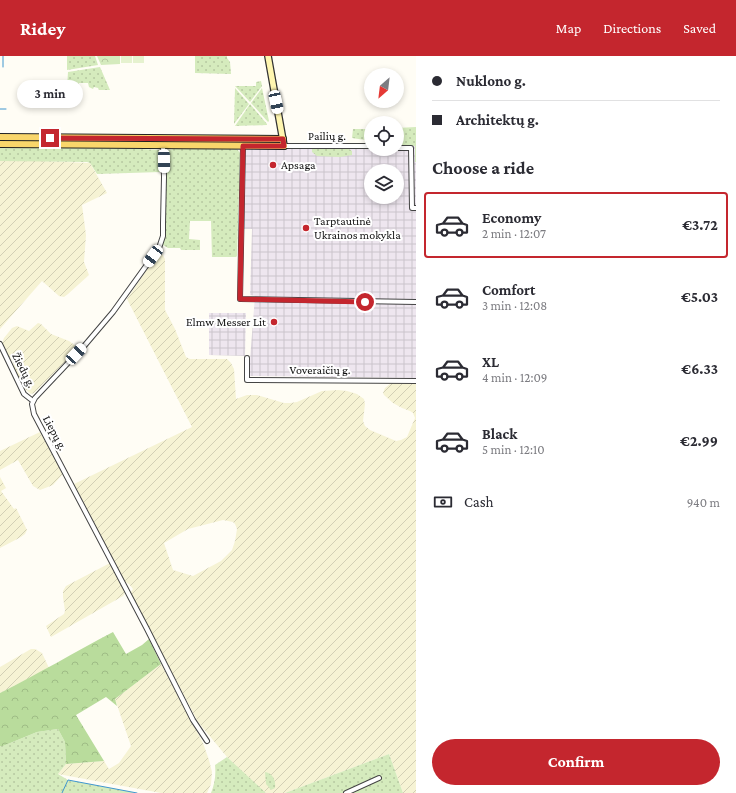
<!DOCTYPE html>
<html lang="en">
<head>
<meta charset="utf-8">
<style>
	:root { --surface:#fff; --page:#f2f2f3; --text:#2b2b33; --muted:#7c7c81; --line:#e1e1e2; --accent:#c4262e }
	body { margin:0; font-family:"Crimson Pro",serif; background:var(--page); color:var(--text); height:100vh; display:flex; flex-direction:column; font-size:15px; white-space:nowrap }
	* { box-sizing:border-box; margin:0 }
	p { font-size:13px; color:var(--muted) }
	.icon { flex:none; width:22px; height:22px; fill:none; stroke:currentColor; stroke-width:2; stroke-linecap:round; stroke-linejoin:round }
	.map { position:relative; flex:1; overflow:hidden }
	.drawer { display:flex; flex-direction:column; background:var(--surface); width:320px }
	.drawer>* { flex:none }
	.hud { display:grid; align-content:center; height:88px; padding:0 16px; background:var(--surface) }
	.needle { width:26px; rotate:208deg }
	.tools { position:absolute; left:364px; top:12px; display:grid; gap:8px }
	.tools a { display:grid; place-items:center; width:40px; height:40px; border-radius:50%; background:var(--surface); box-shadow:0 2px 6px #0003; font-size:20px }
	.end { position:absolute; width:18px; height:18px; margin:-9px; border:5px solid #c4262e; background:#fff; box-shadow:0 0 0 2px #fff }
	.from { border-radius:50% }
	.bubble { position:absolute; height:28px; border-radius:14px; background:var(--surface); box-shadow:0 2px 6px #0003; font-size:13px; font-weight:700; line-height:28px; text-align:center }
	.car { position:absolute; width:12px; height:24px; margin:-12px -6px; border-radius:5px; box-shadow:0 0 3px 1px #0007; background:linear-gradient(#fff 24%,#345 0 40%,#fff 0 76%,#345 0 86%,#fff 0) }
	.hud b { display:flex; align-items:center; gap:14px; height:38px; font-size:15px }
	.hud b+b { border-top:1px solid var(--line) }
	.hud i { width:10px; height:10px; background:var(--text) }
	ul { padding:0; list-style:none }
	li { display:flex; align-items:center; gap:12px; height:66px; margin:0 8px 6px; padding:0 8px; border:2px solid transparent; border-radius:4px }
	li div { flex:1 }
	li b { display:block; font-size:15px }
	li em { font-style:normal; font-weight:700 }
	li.selected { border-color:var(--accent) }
	li>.icon { width:36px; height:36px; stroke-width:1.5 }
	h2 { padding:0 16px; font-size:18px; line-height:48px }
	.pay { display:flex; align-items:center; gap:10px; height:44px; padding:0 16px; font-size:15px }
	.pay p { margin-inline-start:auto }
	.cta { display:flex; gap:8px; margin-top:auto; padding:8px 16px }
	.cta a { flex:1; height:46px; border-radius:24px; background:var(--accent); color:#fff; font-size:16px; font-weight:700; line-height:46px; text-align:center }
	header { display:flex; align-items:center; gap:24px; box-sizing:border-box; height:56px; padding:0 20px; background:var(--accent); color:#fff }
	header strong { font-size:19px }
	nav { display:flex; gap:22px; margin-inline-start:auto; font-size:14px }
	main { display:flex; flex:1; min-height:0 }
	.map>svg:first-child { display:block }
	.industrial { fill:url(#industrial-grid); fill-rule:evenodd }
	.farmland { fill:url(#farmland-furrows); fill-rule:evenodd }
	.grass { fill:url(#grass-dots) }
	.forest { fill:url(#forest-crowns) }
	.park { fill:url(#park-crowns) }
	.pitch { fill:#e6f2cf }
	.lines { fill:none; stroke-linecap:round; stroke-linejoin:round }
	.stream { stroke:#3f96cf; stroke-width:1 }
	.minor-casing { stroke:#444; stroke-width:6 }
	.secondary-casing { stroke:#333; stroke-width:8 }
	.primary-casing { stroke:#222; stroke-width:8 }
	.minor { stroke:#fff; stroke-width:4 }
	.secondary { stroke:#fff6b0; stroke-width:5.5 }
	.primary { stroke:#f9d66b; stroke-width:6 }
	.route { stroke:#c4262e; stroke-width:5 }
	.poi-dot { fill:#c4262e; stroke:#fff; stroke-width:1.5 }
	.labels { text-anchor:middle; stroke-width:4; stroke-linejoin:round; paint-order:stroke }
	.street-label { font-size:12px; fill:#111; stroke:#fff }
	.poi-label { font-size:12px; fill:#111; stroke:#fff; text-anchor:start }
</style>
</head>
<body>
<header>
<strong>Ridey</strong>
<nav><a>Map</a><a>Directions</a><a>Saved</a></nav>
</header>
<main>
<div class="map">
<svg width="416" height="737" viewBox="0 0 416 737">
	<defs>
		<pattern id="industrial-grid" width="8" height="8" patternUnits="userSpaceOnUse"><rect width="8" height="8" fill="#eee6ef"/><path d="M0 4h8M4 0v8" fill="none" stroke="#cbc4cc"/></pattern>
		<pattern id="farmland-furrows" width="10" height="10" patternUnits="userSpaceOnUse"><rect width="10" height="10" fill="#f6f3d4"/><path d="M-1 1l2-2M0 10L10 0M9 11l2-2" fill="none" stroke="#d2cfb5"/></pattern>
		<pattern id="grass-dots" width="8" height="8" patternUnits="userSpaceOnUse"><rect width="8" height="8" fill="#d5ebbd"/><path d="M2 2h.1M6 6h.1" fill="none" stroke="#b6c8a1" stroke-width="1.8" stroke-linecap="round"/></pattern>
		<pattern id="forest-crowns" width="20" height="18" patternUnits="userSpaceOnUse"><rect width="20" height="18" fill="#b9dc9c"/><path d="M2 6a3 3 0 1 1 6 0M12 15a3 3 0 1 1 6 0" fill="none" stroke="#9ebc85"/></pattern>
		<pattern id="park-crowns" width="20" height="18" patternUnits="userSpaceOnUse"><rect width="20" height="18" fill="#d5ebbd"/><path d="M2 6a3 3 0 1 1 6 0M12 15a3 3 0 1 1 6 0" fill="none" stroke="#b6c8a1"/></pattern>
	</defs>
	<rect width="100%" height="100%" fill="#fffdf5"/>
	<!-- industrial -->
	<g class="industrial">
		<path d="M293 87 305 88H371V93H397V89L416 90V322L250 320V303L255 240 250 239 252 173H243L244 96 247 93 250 92 292 93ZM371 115H397V141H371Z"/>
		<polygon points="209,257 246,257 245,300 209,299"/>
	</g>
	<!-- farmland -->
	<g class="farmland">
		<polygon points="15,104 90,107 107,137 82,149 86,179 84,206 89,219 68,238 64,241 59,240 42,225 0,273 0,105"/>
		<path d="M159 196 163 199 165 203V254L175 273 186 301 190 303H227L231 307 234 313 236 343 247 339H257L284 347H290L297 346 322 335 338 334 347 335 357 338 364 343 365 348 363 365 365 370 370 374 396 385 401 384 407 381 415 362 413 357 410 355 402 352 393 347 384 339 383 337 385 332 391 327 416 328V737H403L389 698 285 737H266L245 718 227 701 198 666 132 540 131 536 133 533 129 528 125 526 74 428 192 371 127 243ZM223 464 233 466 235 468 237 473 235 485 232 494 221 505 193 520 173 514 164 487 188 473Z"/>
		<polygon points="38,267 41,268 51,278 69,285 76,290 72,299 34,337 31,338 24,332 14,312 13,306 3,292 2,287 4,282 12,272 17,270 29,275"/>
		<polygon points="40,376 63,418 53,429 40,434 33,430 18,404 0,414 0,395"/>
		<polygon points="0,421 6,432 1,435 14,453 16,452 27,474 25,478 21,481 0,492"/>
		<polygon points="110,507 125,537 123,540 51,581 46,570 64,558 65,555 63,541 63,535 66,530"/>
		<polygon points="31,593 35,593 42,597 49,612 0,637 0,611"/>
		<polygon points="161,608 203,687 209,704 212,716 211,728 207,737 161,737 58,718 66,708 104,705 109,713 119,707 131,690 115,643"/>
	</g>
	<!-- grass -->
	<g class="grass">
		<polygon points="67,0 95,0 98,9 67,14"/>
		<polygon points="195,0 227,0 227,2 230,6 231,18 195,17"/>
		<polygon points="100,11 110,34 99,34 98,32 94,31 93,33 89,31 88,27 79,27 79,31 75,33 68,34 67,32 68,16"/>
		<polygon points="261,25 262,30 250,46 235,30 256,30 256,26"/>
		<polygon points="235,32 249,48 234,68 235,33"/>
		<polygon points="262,32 269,65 268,66 251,47"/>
		<polygon points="250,48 267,68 267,69 235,70"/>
		<polygon points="416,71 416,106 415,106 415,90 397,89 397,72"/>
		<polygon points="353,73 371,73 371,88 365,88 365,84 352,82"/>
		<polygon points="0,84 92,85 93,85 0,85"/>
		<polygon points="98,85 274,86 274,88 98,86"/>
		<polygon points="0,91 119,92 159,94 162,100 161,116 97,118 90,107 87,106 0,105"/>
		<polygon points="177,92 237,93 240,97 237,200 236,201 212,201 211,165 190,165 189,183 200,184 200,194 181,194 180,192 168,192 163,189 165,95"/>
		<polygon points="312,93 349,93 352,95 352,99 340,101 317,100 312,96"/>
		<polygon points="58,673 65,686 66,708 58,718 68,724 137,737 0,737 0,690 3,690 37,676"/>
		<polygon points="389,698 403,737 285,737"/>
		<path d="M227 701 266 737H211C215 727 216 719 215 709Z"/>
		<path d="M265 716C273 717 276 725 275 732L271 734 266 728Z"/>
	</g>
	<!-- forest -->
	<path class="forest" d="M113 576 126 598 142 589 149 583 161 608 115 643 117 650 106 641 76 659 104 705 66 708 65 686 58 673 37 676 3 690H0V637C38 618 75 596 113 576Z"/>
	<!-- park -->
	<polygon class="park" points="97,0 120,0 120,8 101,9"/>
	<!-- pitch -->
	<g class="pitch">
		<rect x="121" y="0" width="11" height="7"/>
		<rect x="133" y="0" width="11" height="7"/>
	</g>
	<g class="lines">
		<!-- stream -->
		<g class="stream">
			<polyline points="3,0 3,11"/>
			<polyline points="0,53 6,53"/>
			<polyline points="62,737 68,724 137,737"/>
		</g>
		<defs>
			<g id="minor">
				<polyline points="163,89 164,121 163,167 163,180 159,192 113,256 85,289 35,342 32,348 34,358 147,573 193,664 207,685"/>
				<polyline points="243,90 240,243 416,246"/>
				<polyline points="284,90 371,90"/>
				<polyline points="397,92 411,92 412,152 416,152"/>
				<polyline points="0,288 24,338 33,345"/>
				<polyline points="247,302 247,324 416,325"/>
				<polyline points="346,737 379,722"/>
			</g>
			<polyline id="secondary" points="268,0 284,90"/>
			<g id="primary">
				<polyline points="0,81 283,83"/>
				<polyline points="0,88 284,90"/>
			</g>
		</defs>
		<!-- minor casing -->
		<use href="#minor" class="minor-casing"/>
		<!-- secondary casing -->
		<use href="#secondary" class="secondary-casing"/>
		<!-- primary casing -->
		<use href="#primary" class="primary-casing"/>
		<!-- minor -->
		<use href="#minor" class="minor"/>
		<!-- secondary -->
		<use href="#secondary" class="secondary"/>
		<!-- primary -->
		<use href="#primary" class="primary"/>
	</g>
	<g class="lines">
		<!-- route -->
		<polyline class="route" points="50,82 283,83 284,90 243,90 240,243 365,246"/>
	</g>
	<!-- markers -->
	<g class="poi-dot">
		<circle cx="273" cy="109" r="4"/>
		<circle cx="306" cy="172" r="4"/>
		<circle cx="274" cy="266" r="4"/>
	</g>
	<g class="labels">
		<!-- street labels -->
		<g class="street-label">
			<text x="327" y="84">Pailių g.</text>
			<text transform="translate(24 314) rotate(63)" y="4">Žiedų g.</text>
			<text x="320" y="318">Voveraičių g.</text>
			<text transform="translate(55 377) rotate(62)" y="4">Liepų g.</text>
		</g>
		<!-- poi labels -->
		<g class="poi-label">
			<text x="281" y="113">Apsaga</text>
			<text x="314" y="169">Tarptautinė<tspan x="314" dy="14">Ukrainos mokykla</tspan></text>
			<text x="266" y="270" text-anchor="end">Elmw Messer Lit</text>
		</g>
	</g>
</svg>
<div class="tools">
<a><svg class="needle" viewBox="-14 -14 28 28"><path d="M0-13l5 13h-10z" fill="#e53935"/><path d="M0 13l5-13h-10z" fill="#7c7c81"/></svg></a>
<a><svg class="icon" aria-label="locate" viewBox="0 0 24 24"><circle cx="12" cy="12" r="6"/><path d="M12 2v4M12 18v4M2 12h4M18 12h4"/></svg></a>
<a><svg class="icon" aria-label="layers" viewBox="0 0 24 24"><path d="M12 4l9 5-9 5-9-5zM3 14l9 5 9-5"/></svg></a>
</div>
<i class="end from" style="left:365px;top:246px"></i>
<i class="end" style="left:50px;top:82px"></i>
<div class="bubble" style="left:17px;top:24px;width:66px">3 min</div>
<i class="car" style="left:276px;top:46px;rotate:168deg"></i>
<i class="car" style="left:164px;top:105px;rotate:179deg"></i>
<i class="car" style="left:153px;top:200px;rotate:217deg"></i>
<i class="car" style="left:76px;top:298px;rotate:43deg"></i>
</div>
<section class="drawer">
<div class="hud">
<b><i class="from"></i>Nuklono g.</b>
<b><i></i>Architektų g.</b>
</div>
<h2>Choose a ride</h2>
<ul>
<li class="selected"><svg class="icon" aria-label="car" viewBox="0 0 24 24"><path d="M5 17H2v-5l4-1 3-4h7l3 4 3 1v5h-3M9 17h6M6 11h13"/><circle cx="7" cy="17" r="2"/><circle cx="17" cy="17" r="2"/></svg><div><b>Economy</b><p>2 min · 12:07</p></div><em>€3.72</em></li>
<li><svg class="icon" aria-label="car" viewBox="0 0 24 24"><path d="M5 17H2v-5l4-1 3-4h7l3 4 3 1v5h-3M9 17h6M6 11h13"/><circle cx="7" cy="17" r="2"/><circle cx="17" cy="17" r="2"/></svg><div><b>Comfort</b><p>3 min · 12:08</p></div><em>€5.03</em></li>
<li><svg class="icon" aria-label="car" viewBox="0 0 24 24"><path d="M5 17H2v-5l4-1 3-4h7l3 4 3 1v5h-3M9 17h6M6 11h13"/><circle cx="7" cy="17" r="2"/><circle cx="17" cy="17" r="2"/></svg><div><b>XL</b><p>4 min · 12:09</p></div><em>€6.33</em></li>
<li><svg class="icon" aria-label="car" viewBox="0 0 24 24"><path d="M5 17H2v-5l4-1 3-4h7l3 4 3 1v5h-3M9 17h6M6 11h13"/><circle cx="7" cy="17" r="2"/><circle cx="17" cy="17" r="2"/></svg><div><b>Black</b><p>5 min · 12:10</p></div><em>€2.99</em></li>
</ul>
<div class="pay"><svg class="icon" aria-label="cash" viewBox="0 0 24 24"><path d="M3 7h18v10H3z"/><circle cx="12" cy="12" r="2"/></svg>Cash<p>940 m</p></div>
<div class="cta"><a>Confirm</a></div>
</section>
</main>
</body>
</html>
